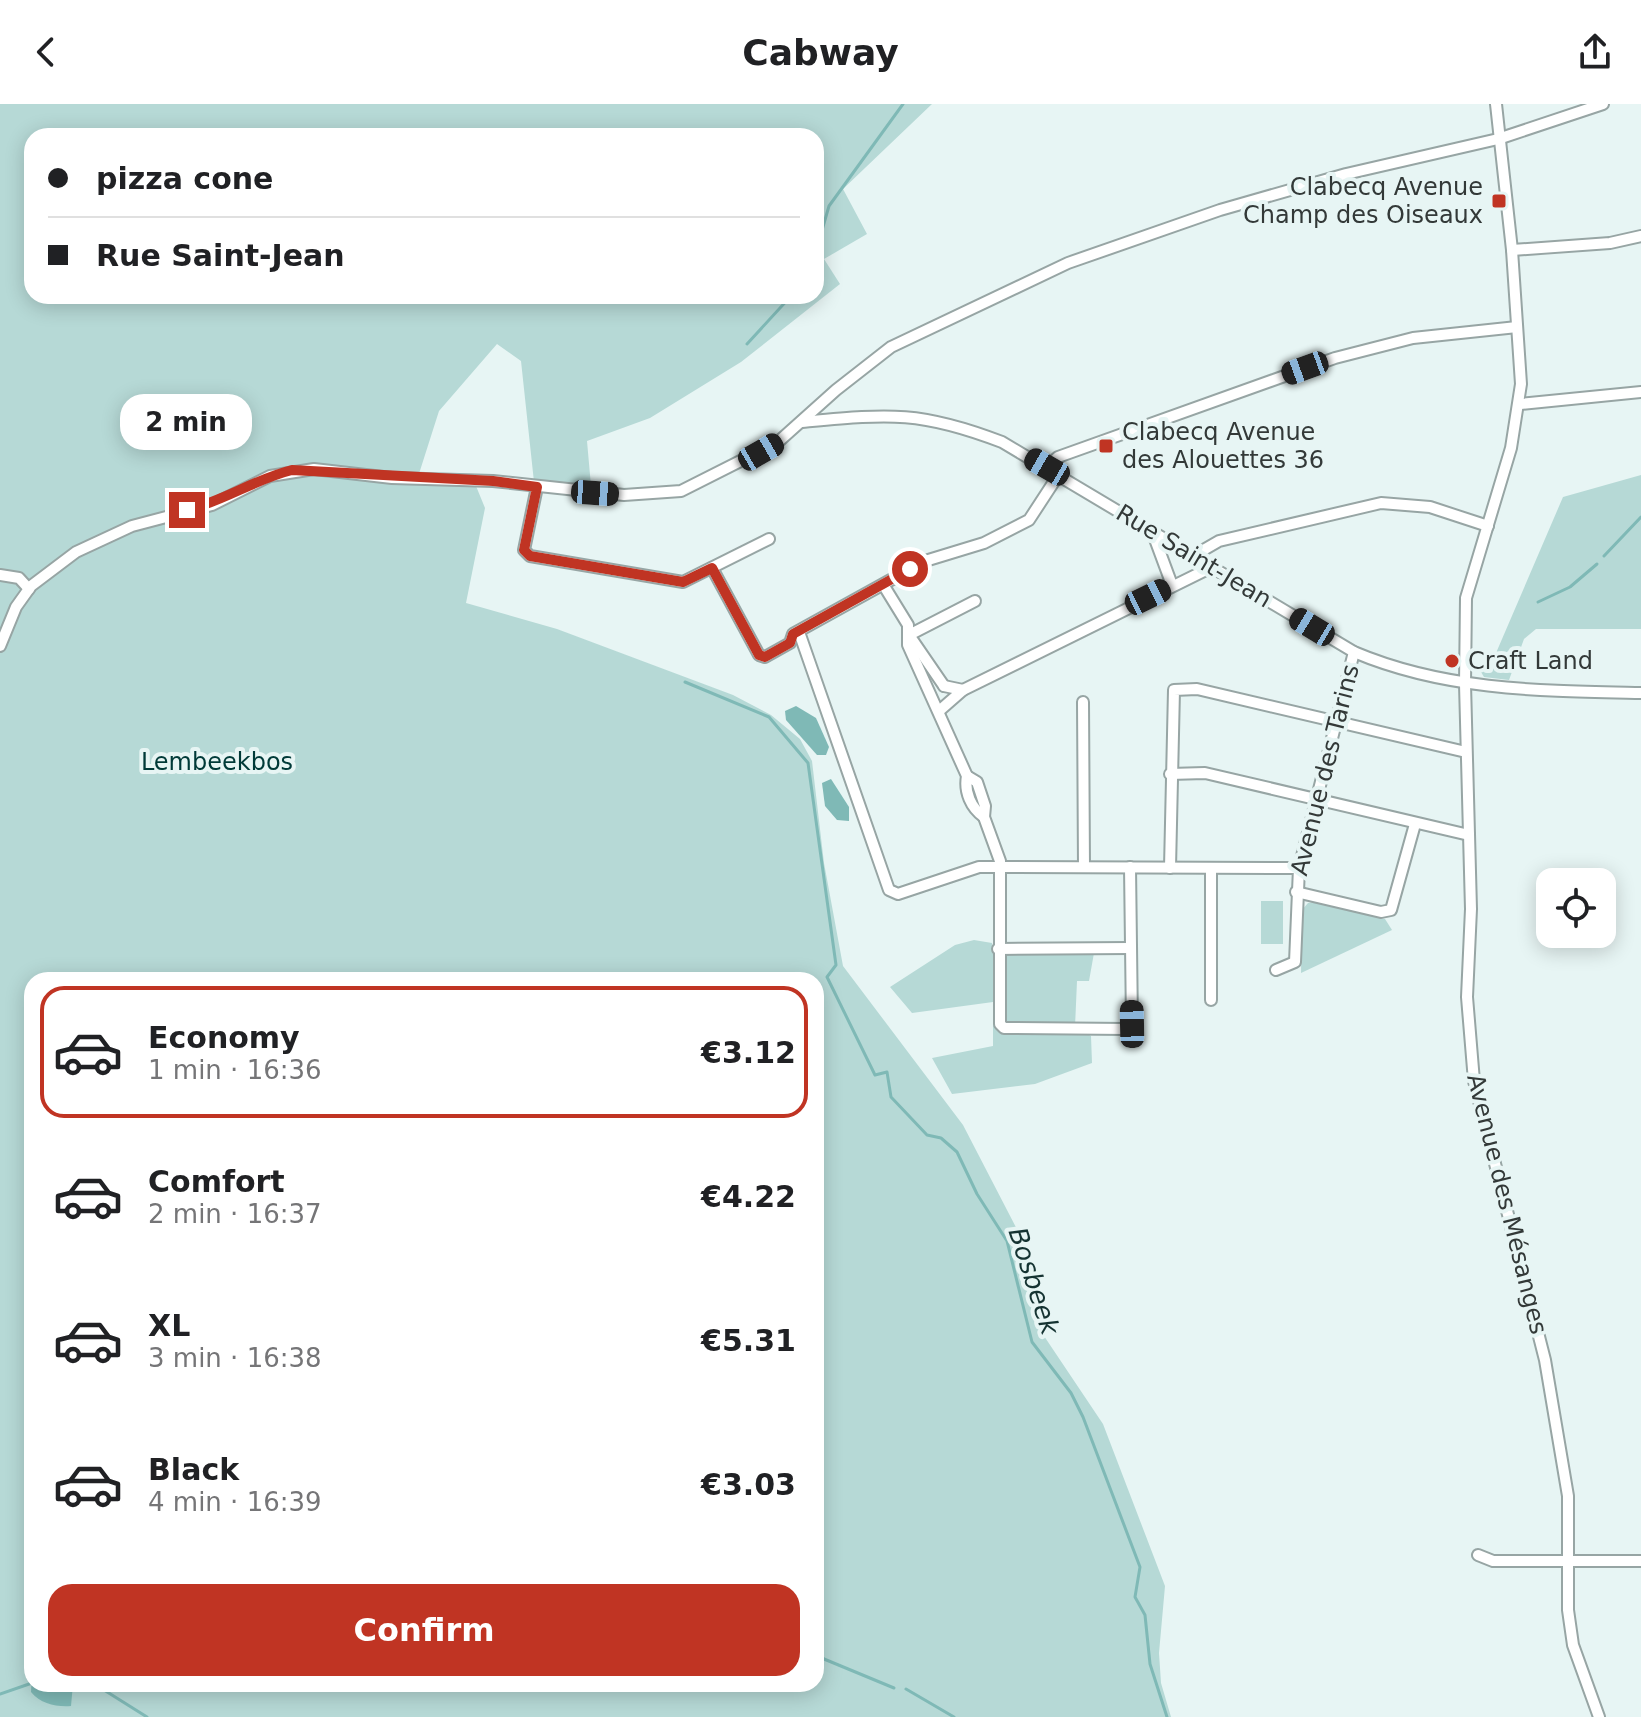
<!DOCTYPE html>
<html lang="en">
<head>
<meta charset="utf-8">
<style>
	:root { --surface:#fff; --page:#f2f2f2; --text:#202124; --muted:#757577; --line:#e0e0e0; --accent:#c03423 }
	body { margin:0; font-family:"DejaVu Sans",sans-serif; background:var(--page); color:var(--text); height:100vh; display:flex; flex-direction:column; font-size:30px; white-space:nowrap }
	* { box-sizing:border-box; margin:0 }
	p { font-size:26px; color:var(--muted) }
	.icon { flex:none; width:44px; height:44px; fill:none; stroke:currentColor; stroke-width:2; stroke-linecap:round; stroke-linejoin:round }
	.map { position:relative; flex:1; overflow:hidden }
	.drawer { position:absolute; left:24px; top:868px; width:800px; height:720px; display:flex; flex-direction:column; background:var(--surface); border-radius:24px; box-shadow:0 4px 20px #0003 }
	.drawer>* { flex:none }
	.top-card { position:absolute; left:24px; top:24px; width:800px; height:176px; border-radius:24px; box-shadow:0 4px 20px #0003; display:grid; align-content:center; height:176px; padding:0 24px; background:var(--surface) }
	.controls { position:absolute; left:1536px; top:764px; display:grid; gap:16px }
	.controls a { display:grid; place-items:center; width:80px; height:80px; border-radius:16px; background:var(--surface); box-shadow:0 4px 20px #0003; font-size:40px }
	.end { position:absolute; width:36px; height:36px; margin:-18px; border:10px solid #c03423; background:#fff; box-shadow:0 0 0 4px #fff }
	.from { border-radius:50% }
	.bubble { position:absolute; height:56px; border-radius:24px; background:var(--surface); box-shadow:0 4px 20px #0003; font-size:26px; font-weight:600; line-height:56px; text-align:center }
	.car { position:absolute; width:24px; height:48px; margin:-24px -12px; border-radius:10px; box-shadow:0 0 6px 2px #0007; background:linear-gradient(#222 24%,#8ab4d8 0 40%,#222 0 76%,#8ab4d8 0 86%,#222 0) }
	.top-card b { display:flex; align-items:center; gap:28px; height:76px; font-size:30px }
	.top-card b+b { border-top:2px solid var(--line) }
	.top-card i { width:20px; height:20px; background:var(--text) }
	ul { padding:14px 0 0; list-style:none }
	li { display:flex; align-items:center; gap:24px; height:132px; margin:0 16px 12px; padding:0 8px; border:4px solid transparent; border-radius:24px }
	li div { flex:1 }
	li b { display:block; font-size:30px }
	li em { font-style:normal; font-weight:600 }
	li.on { border-color:var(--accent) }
	li>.icon { width:72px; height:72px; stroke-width:1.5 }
	.button { display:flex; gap:16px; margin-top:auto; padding:16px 24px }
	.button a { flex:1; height:92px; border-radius:24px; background:var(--accent); color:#fff; font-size:32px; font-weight:600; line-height:92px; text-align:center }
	header { display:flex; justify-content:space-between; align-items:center; height:104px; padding:0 24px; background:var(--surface); font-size:36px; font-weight:600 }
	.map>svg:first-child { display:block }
	.green { fill:#b6d9d6; fill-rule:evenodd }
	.water { fill:#7fb9b6 }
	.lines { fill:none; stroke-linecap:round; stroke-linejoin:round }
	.stream { stroke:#7fb9b6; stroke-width:3 }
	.street-casing { stroke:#97a5a4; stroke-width:14 }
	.street { stroke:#fff; stroke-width:10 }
	.route { stroke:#c03423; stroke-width:10 }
	.poi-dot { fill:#c03423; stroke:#e7f5f4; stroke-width:3 }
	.labels { text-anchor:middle; stroke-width:8; stroke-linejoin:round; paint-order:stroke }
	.poi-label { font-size:24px; fill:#333938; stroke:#e7f5f4; text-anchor:start }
	.street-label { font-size:24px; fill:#333938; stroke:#e7f5f4 }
	.park-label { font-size:24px; fill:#003a38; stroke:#e7f5f4 }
	.water-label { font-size:26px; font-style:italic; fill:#153332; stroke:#e7f5f4 }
</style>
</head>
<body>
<header><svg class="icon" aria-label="back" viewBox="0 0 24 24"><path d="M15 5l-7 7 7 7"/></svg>Cabway<svg class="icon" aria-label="share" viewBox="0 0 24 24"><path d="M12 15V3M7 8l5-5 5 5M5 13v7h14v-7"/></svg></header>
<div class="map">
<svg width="1641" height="1613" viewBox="0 0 1641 1613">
	<rect width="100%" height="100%" fill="#e7f5f4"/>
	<!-- green -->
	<g class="green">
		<path d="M0 0H932L843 85 867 130 824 155 840 180 741 258 650 314 587 337 591 382 534 378 521 257 497 240 439 307 417 376 476 382 485 404 466 499 557 525 733 591 771 611 800 635 812 657 824 759 843 862 963 1021 1023 1137 1044 1232 1103 1320 1165 1482 1159 1549 1161 1579 1171 1613H0ZM32 32H816V192H32ZM32 876H816V1580H32Z"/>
		<polygon points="1641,371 1641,525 1536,525 1524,535 1509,576 1484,573 1478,563 1473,563 1496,549 1563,393"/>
		<rect x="1261" y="797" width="22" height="43"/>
		<polygon points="1315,798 1385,815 1392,826 1301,869 1302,806 1308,799"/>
		<polygon points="974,836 992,839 994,850 1094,849 1089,877 1077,877 1075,923 1091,932 1092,959 1035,980 952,990 932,954 993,942 993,898 912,909 890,883 955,841"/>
	</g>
	<!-- water -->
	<g class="water">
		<polygon points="796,602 816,614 829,643 826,651 817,651 786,616 785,607"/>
		<polygon points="831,675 849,703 849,717 837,716 825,702 822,679"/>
		<path d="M32 1569V1580H73L71 1602C56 1603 41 1600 31 1588Z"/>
	</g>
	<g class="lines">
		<!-- stream -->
		<g class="stream">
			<polyline points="816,147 829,102 903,0"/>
			<polyline points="747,240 791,192"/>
			<polyline points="1604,452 1641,413"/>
			<polyline points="1538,498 1570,483 1597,460"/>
			<polyline points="685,578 769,613 808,659 836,861 827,873 875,971 887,968 891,993 927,1031 941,1034 957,1048 977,1090 1007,1137 1032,1238 1071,1289 1083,1313 1140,1463 1135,1493 1145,1511 1150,1560 1167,1613"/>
			<polyline points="816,1548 824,1555 894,1584"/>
			<polyline points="69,1583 104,1586 147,1613"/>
			<polyline points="906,1585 954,1613"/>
			<polyline points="0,1590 32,1579"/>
		</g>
		<defs>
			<g id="street">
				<polyline points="1496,0 1512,146 1521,280 1511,344 1466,494 1465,580 1471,805 1467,893 1474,977 1545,1256 1568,1392 1568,1506 1573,1541 1599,1613"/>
				<polyline points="1512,146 1610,139 1641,132"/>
				<polyline points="1520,300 1641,288"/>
				<path d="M802 318C888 310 919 306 1002 338L1354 548C1446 587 1543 587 1641 589"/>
				<polyline points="1047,363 1058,353 1335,254 1413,234 1517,223"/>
				<polyline points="537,383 524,446 530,452 683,478 769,435"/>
				<polyline points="1152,427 1172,481"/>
				<polyline points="1193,452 1219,437 1381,399 1430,403 1488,422"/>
				<polyline points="712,464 759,551 765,553 790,539 793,530 925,457 984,439 1029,416 1059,370"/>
				<polyline points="0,471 19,474 29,485"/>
				<path d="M884 482 908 521V541L967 672C964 688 971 704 984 713"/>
				<polyline points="799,528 889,786 898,790 979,763 1299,764"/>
				<polyline points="909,531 975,497"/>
				<polyline points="909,531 944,582"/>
				<polyline points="0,542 16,503 31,482 76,448 132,422 212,401 270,372 314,365 392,374 493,377 624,391 681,387 778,338 836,286 891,243 1068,159 1220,106 1346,70 1498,35 1603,0"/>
				<polyline points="963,586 1212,463"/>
				<polyline points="1083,598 1084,763"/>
				<polyline points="939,607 963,586 944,582"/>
				<polyline points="1170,670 1205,669 1469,731"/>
				<polyline points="967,672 977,678 985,702 984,713 1000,757 1000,920 1004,924 1127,925 1132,920 1130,763"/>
				<polyline points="1170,764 1174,586 1197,585 1466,648"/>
				<polyline points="1211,764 1211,896"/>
				<polyline points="1296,788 1381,808 1391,806 1415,720"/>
				<polyline points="998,845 1131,844"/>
				<polyline points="1276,866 1295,858 1299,764 1354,548"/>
				<polyline points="1478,1451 1493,1457 1641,1457"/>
			</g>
		</defs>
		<!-- street casing -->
		<use href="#street" class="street-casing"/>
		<!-- street -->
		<use href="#street" class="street"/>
	</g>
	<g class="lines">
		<!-- route -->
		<path class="route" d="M187 406C224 397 255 375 292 366L493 377 537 383 524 446 530 452 683 478 712 464 759 551 765 553 790 539 793 530 910 465"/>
	</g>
	<!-- markers -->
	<g class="poi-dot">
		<rect x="1491" y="89" width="16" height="16" rx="4"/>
		<rect x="1098" y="334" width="16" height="16" rx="4"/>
		<circle cx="1452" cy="557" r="8"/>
	</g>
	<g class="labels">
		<!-- poi labels -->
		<g class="poi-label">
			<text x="1483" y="91" text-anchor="end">Clabecq Avenue<tspan x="1483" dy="28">Champ des Oiseaux</tspan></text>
			<text x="1122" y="336">Clabecq Avenue<tspan x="1122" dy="28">des Alouettes 36</tspan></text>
			<text x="1468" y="565">Craft Land</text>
		</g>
		<!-- street labels -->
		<g class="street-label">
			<text transform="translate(1194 452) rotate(31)" y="8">Rue Saint-Jean</text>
			<text transform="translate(1325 666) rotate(-76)" y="8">Avenue des Tarins</text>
			<text transform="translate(1507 1100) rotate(76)" y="8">Avenue des Mésanges</text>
		</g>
		<!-- park labels -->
		<g class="park-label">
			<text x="217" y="666">Lembeekbos</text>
		</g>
		<!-- water labels -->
		<g class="water-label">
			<text transform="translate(1034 1177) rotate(72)" y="9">Bosbeek</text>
		</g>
	</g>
</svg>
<div class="controls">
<a><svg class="icon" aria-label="locate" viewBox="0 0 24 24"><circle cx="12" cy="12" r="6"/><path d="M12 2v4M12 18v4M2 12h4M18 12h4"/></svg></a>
</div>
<i class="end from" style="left:910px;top:465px"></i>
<i class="end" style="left:187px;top:406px"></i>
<div class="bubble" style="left:120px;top:290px;width:132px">2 min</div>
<i class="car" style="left:1305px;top:264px;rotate:250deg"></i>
<i class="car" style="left:761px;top:348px;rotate:60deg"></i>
<i class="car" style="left:1047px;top:363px;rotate:300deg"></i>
<i class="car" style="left:595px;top:389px;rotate:94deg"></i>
<i class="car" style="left:1148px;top:493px;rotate:64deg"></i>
<i class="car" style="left:1312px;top:523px;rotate:301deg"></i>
<i class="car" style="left:1132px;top:920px;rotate:359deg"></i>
<div class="top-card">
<b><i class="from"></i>pizza cone</b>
<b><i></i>Rue Saint-Jean</b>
</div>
<section class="drawer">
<ul>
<li class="on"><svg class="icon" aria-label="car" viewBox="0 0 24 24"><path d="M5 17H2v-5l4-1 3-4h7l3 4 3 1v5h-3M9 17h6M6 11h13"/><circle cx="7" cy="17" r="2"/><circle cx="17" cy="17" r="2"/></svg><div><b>Economy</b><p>1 min · 16:36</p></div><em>€3.12</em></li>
<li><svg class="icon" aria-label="car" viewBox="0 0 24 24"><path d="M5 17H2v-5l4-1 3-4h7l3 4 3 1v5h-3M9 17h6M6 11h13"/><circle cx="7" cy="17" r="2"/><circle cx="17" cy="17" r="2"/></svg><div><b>Comfort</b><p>2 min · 16:37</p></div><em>€4.22</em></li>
<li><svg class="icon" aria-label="car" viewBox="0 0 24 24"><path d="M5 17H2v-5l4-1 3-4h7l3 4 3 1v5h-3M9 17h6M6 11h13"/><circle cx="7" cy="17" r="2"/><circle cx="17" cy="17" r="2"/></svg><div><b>XL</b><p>3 min · 16:38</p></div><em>€5.31</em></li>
<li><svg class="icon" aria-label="car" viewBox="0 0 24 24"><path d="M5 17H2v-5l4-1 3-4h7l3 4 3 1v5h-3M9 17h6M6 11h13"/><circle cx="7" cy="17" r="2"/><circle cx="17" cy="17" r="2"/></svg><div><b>Black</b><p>4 min · 16:39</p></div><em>€3.03</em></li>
</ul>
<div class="button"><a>Confirm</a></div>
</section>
</div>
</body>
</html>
